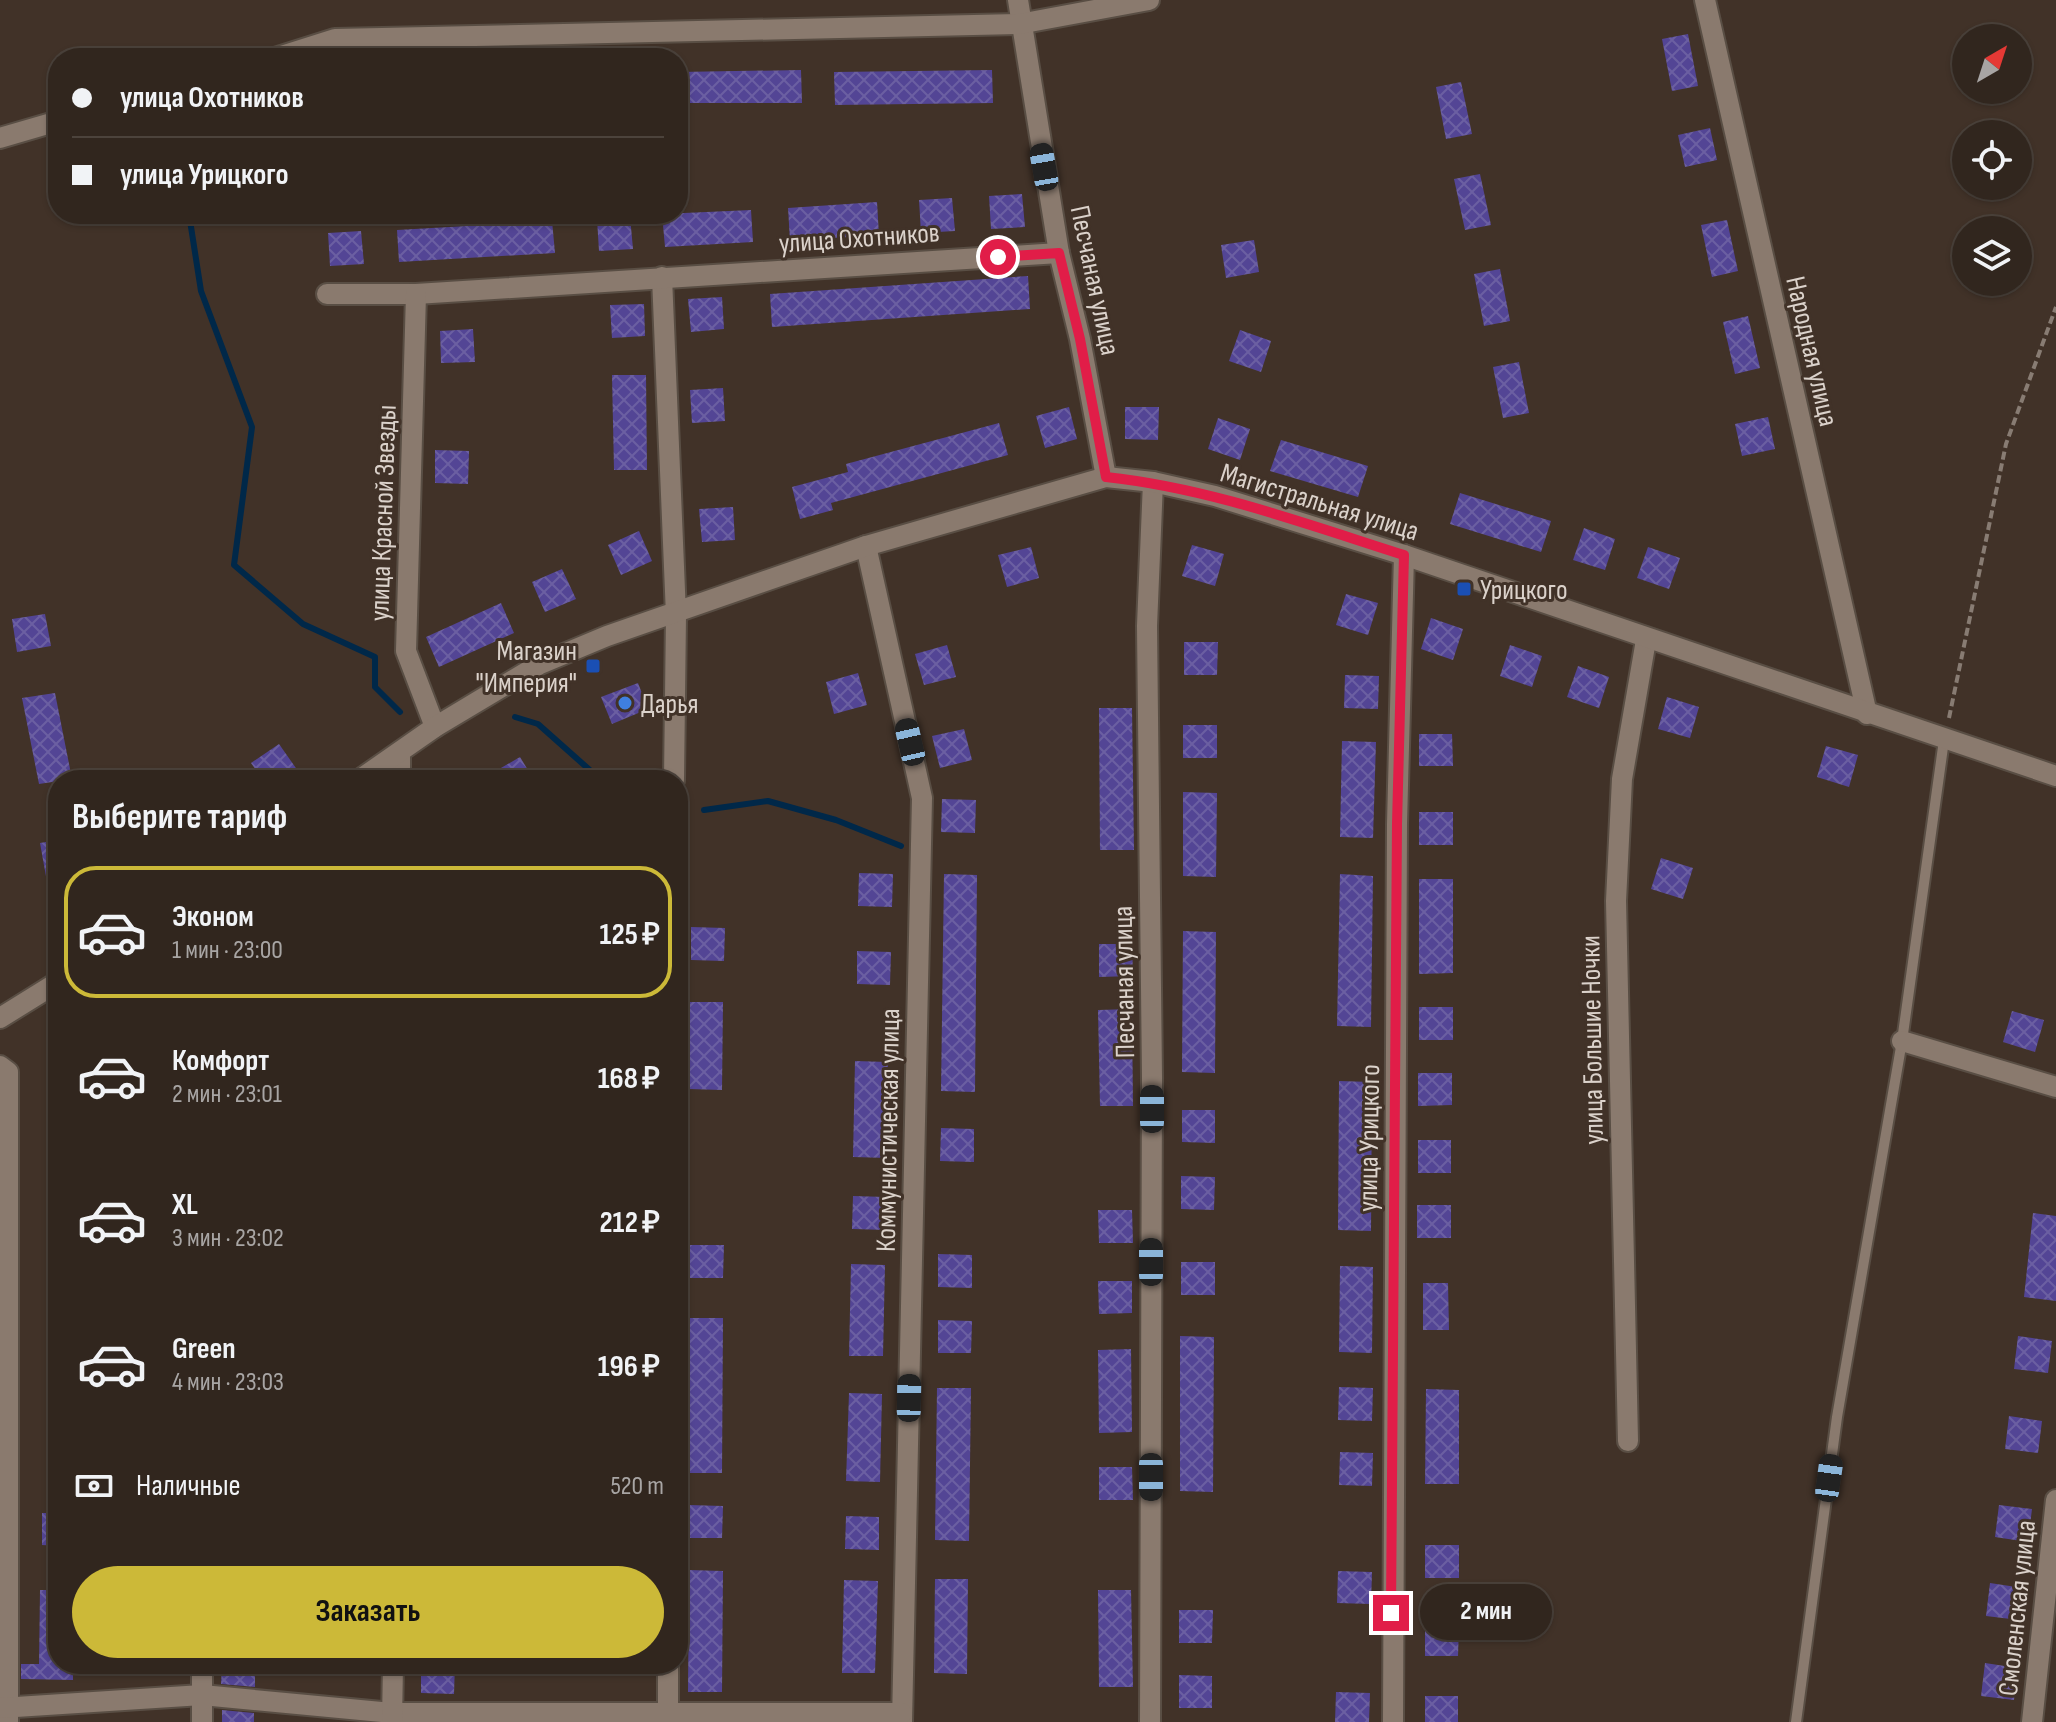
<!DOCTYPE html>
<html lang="ru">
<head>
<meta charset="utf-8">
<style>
	:root { --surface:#31261e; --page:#3d322b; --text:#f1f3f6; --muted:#a8a5a4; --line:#4c433c; --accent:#ccb938 }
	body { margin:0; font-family:"Sofia Sans Condensed",sans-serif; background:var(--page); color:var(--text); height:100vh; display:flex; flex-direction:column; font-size:30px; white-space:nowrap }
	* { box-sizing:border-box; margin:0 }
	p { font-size:26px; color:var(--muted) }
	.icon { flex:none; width:44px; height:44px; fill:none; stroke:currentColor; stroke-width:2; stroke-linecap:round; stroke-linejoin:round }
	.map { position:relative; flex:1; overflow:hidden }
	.panel { position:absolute; left:48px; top:770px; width:640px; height:904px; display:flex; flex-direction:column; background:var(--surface); border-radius:32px; box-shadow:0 2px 6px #0004,0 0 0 2px var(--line) }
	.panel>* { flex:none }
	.hud { position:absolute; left:48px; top:48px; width:640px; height:176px; border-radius:32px; box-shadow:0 2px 6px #0004,0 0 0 2px var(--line); display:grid; align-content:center; height:176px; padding:0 24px; background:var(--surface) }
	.needle { width:52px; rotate:39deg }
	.fabs { position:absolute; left:1952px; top:24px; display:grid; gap:16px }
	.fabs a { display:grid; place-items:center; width:80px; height:80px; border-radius:50%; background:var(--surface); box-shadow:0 2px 6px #0004,0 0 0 2px var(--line); font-size:40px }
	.end { position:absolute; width:36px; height:36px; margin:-18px; border:10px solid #e11d48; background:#fff; box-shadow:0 0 0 4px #fff }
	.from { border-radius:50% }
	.bubble { position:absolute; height:56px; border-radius:28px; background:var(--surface); box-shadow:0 2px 6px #0004,0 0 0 2px var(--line); font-size:26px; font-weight:700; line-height:56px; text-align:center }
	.car { position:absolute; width:24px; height:48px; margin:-24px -12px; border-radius:10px; box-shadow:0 0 6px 2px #0007; background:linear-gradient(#222 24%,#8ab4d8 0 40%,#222 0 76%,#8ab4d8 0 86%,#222 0) }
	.hud b { display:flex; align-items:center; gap:28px; height:76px; font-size:30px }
	.hud b+b { border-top:2px solid var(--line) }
	.hud i { width:20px; height:20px; background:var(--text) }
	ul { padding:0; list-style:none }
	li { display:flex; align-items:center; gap:24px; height:132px; margin:0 16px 12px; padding:0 8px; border:4px solid transparent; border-radius:32px }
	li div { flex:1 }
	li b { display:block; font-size:30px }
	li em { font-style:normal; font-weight:700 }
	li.current { border-color:var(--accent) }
	li>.icon { width:72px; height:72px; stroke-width:1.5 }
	h2 { padding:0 24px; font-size:36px; line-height:96px }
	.pay { display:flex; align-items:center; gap:20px; height:88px; padding:0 24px; font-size:30px }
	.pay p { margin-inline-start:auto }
	.action { display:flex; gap:16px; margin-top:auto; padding:16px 24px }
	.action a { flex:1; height:92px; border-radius:48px; background:var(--accent); color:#111; font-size:32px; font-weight:700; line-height:92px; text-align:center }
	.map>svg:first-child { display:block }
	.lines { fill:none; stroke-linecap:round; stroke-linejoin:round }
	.stream { stroke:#002849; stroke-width:6 }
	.building { fill:url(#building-cross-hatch) }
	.service-casing { stroke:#594e44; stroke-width:14 }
	.minor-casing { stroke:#594e44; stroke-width:24 }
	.tertiary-casing { stroke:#594e44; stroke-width:24 }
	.path { stroke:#887c73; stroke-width:4; stroke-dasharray:8 4; stroke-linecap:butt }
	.service { stroke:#8a7a6e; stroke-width:10 }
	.minor { stroke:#8a7a6e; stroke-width:20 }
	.tertiary { stroke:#8a7a6e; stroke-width:20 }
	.route { stroke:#e11d48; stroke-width:10 }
	.transit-dot { fill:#1a4fb4; stroke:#413228; stroke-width:3 }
	.shop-dot { fill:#3f7fe0; stroke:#413228; stroke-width:3 }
	.labels { text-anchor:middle; stroke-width:6; stroke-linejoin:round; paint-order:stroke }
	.street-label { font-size:28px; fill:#dbd2cb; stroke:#413228 }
	.poi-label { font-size:28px; fill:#dbd2cb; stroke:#413228; text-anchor:start }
</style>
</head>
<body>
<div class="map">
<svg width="2056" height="1722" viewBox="0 0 2056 1722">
	<defs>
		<pattern id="building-cross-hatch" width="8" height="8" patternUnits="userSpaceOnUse" patternTransform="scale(2)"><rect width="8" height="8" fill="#534595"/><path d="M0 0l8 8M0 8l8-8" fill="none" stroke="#6b5fa2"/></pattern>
	</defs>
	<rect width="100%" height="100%" fill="#413228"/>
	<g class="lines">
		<!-- stream -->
		<g class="stream">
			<polyline points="189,214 201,291 252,427 234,565 303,624 375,657 375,687 400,712"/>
			<polyline points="515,717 538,724 601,780"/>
			<polyline points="704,810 768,801 836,820 901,846"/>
		</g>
	</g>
	<!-- building -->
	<g class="building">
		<polygon points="1688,34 1698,86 1672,91 1662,39"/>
		<polygon points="801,70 802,103 678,103 678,72"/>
		<polygon points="992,70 993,103 835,105 834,72"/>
		<polygon points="1461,82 1472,134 1446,139 1436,87"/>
		<polygon points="1710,128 1717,160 1685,167 1678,135"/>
		<polygon points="1480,174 1491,225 1465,230 1454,179"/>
		<polygon points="1022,194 1025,227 991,229 989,196"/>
		<polygon points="952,198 955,231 921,233 919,200"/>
		<polygon points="877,202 879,235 790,241 788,208"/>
		<polygon points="751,210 753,242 665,247 662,214"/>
		<polygon points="630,216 633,249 599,251 597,219"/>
		<polygon points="1727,220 1738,271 1712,277 1701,225"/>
		<polygon points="552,221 555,253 399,262 397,230"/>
		<polygon points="361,231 364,264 330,266 328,233"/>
		<polygon points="1254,240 1259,272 1226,278 1221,245"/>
		<polygon points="1500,269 1510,321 1484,326 1474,274"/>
		<polygon points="1028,276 1030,309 772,327 770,294"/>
		<polygon points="722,297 724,329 691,332 688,299"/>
		<polygon points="644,304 645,336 612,338 610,305"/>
		<polygon points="1748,316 1760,368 1735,374 1723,322"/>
		<polygon points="473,329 475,362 441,363 440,331"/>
		<polygon points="1240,330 1271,341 1261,372 1229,361"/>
		<polygon points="1519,362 1529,413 1503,418 1493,367"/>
		<polygon points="612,375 646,375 647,470 614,470"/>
		<polygon points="723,388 725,421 692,423 690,390"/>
		<polygon points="1069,407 1077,439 1045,448 1036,416"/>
		<polygon points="1125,407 1159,407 1158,440 1125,439"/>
		<polygon points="1768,417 1775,449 1742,456 1735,424"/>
		<polygon points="1218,418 1250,429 1240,460 1208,449"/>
		<polygon points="999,423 1008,455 831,503 833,510 800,519 792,487 848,472 846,464"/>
		<polygon points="1281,440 1368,466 1358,497 1270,471"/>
		<polygon points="435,450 469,451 468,484 435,483"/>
		<polygon points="1460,493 1551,521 1541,552 1450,524"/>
		<polygon points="733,507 735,540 702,542 699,509"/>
		<polygon points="1584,528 1615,539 1605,570 1573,560"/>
		<polygon points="639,531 652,561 621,575 608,545"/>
		<polygon points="1192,545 1224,554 1215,586 1182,576"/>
		<polygon points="1031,547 1039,578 1007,587 998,555"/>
		<polygon points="1648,547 1680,558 1669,589 1637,578"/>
		<polygon points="562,569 576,599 545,612 532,582"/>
		<polygon points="1346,594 1378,603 1368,635 1336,625"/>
		<polygon points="501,603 514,633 439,667 426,637"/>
		<polygon points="45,614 51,646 17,652 12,619"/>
		<polygon points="1431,618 1463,629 1453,660 1421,649"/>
		<polygon points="1184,642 1218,642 1217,675 1184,675"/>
		<polygon points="947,645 956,677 924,685 915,654"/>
		<polygon points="1510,645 1542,656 1532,687 1500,676"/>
		<polygon points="1578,666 1609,677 1599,708 1567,697"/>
		<polygon points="858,673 867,705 834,714 826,682"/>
		<polygon points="1345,675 1379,676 1378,709 1344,708"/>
		<polygon points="638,683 648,709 612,724 601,697"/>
		<polygon points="55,693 72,779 39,784 22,698"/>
		<polygon points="1667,697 1699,707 1690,738 1658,729"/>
		<polygon points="1099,708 1132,708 1134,850 1100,850"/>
		<rect x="1183" y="725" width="34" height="33"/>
		<polygon points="964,729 972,760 940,768 932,736"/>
		<polygon points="1419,734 1452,734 1453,766 1419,766"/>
		<polygon points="1342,741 1376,742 1373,838 1340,837"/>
		<polygon points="279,744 298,771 284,780 263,780 251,763"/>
		<polygon points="1826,746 1858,755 1849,787 1817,777"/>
		<polygon points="520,757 534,780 480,780"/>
		<polygon points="1183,792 1217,793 1216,877 1183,876"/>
		<polygon points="942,799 976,800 975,833 941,832"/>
		<rect x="1419" y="812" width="34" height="33"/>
		<polygon points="58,840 58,892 49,893 40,843"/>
		<polygon points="1661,858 1693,868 1683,899 1651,889"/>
		<polygon points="859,873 893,874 892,907 858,906"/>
		<polygon points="944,874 977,875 975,1092 941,1091"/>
		<polygon points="1340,874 1373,876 1371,1027 1337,1026"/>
		<polygon points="1419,879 1453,879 1453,973 1419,974"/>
		<polygon points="691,927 725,928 724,961 691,960"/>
		<polygon points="1183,931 1216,932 1215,1073 1182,1072"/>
		<polygon points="1099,944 1132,944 1133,976 1099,977"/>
		<polygon points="857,951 891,952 890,985 857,984"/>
		<polygon points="690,1002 723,1002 722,1090 688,1089"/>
		<rect x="1419" y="1007" width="34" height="33"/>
		<polygon points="1132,1009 1133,1106 1100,1106 1098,1010"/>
		<polygon points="2012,1011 2044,1020 2035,1052 2003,1042"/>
		<polygon points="855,1061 888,1062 887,1158 853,1157"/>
		<polygon points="1418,1073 1452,1073 1452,1105 1418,1106"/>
		<polygon points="1339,1081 1372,1082 1371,1231 1338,1230"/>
		<polygon points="1182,1110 1215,1110 1215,1143 1182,1142"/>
		<polygon points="941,1128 974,1129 974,1162 940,1161"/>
		<rect x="1418" y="1140" width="33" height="33"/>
		<polygon points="1181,1176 1215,1177 1214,1210 1181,1209"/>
		<polygon points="853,1196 886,1197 886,1230 852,1229"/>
		<rect x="1417" y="1205" width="34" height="33"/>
		<polygon points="1098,1210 1132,1210 1133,1243 1099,1243"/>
		<polygon points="2033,1213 2056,1216 2056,1301 2024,1297"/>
		<polygon points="690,1245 724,1245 723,1278 689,1278"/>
		<polygon points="938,1254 972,1255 972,1288 938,1287"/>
		<rect x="1181" y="1262" width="34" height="33"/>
		<polygon points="851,1264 885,1265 883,1356 849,1356"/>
		<polygon points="1340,1266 1373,1267 1372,1353 1339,1352"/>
		<polygon points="1098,1281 1132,1281 1132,1313 1099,1314"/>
		<polygon points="1423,1283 1448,1283 1449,1330 1423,1330"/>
		<polygon points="690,1318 723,1318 722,1473 688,1473"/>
		<polygon points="938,1320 972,1321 971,1353 938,1353"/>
		<polygon points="1180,1336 1214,1337 1213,1492 1180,1491"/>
		<polygon points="2018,1336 2052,1341 2048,1373 2014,1369"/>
		<polygon points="1131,1349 1132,1432 1099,1433 1098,1350"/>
		<polygon points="1339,1387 1373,1388 1372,1421 1338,1420"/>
		<polygon points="937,1388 971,1388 969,1541 935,1540"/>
		<polygon points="1426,1389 1459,1390 1459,1484 1425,1484"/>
		<polygon points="849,1393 882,1394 880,1482 846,1481"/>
		<polygon points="2009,1416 2042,1421 2038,1453 2005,1449"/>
		<polygon points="1340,1452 1373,1453 1372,1486 1339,1485"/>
		<polygon points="1099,1467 1132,1467 1133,1500 1099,1500"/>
		<polygon points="689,1505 723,1506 722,1538 689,1538"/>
		<polygon points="1999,1505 2032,1509 2028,1542 1995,1537"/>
		<polygon points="42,1513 58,1513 58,1546 42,1545"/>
		<polygon points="846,1516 879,1517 879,1550 845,1549"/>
		<rect x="1425" y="1545" width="34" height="33"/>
		<polygon points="689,1570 723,1571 722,1692 688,1692"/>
		<polygon points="1338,1571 1372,1572 1371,1604 1337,1603"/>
		<polygon points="935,1579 968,1579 967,1674 934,1673"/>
		<polygon points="844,1580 878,1581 875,1673 842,1673"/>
		<polygon points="1990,1583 2023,1588 2019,1620 1986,1616"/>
		<polygon points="40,1590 58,1590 58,1664 73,1664 73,1680 21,1679 21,1664 39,1664"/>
		<polygon points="1098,1590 1131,1590 1133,1687 1099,1687"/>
		<polygon points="1179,1610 1213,1610 1212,1643 1179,1643"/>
		<polygon points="1425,1623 1459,1624 1458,1656 1425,1656"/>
		<polygon points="1985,1663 2018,1668 2014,1700 1981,1696"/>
		<polygon points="222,1664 255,1664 255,1687 221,1684"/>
		<polygon points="421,1664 455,1664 454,1694 421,1693"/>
		<polygon points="1179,1675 1212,1676 1212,1708 1179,1708"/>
		<polygon points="1336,1692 1370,1693 1369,1722 1335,1722"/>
		<rect x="1425" y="1696" width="33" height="26"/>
		<polygon points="222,1710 254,1713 254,1722 222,1722"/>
	</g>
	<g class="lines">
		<defs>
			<polyline id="service" points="1796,1722 1837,1417 1902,1041 1944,740"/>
			<g id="minor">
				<polyline points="1018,0 1059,253 1080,339 1106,477"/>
				<polyline points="1705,0 1867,714"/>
				<polyline points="275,58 335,39 1019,24 1149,0"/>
				<polyline points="0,138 58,121"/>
				<polyline points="662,277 676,615 674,780"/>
				<polyline points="327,294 416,294 1059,253"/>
				<polyline points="416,294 406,651 435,727"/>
				<polyline points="866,546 922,798 902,1722"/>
				<polyline points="400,752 400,780"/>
				<polyline points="1902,1041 2056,1087"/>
				<polyline points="0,1066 8,1072 8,1722"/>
				<polyline points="1628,1441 1616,901 1622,779 1646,640"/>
				<polyline points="0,1708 202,1695 392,1713 902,1713"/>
				<polyline points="202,1722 202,1664"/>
				<polyline points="392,1722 393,1664"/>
				<polyline points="668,1722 668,1664"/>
				<polyline points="1150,1722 1152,1078 1147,626 1153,482"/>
				<polyline points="1393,1722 1397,824 1404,555"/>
				<polyline points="2032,1722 2056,1500"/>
			</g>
			<g id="tertiary">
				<polyline points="359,780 435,727 540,664 607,636 866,546 1106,477 1153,482 1215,496 1404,555 2056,776"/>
				<polyline points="0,1018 58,982"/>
			</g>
		</defs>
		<!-- service casing -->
		<use href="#service" class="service-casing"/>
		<!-- minor casing -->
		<use href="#minor" class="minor-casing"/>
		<!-- tertiary casing -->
		<use href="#tertiary" class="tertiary-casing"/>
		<!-- path -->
		<polyline class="path" points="1949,718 2006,444 2056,307"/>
		<!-- service -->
		<use href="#service" class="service"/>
		<!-- minor -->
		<use href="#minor" class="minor"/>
		<!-- tertiary -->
		<use href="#tertiary" class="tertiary"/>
	</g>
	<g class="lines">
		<!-- route -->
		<path class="route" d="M998 257 1059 253 1080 339 1106 477C1209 488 1306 524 1404 555L1397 824 1391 1613"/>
	</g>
	<!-- markers -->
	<g class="transit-dot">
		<rect x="1456" y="581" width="16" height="16" rx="4"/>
		<rect x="585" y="658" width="16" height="16" rx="4"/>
	</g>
	<circle class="shop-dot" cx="625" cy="703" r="8"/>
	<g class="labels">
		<!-- street labels -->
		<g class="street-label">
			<text transform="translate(859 237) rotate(-4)" y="10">улица Охотников</text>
			<text transform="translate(1096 280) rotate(78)" y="10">Песчаная улица</text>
			<text transform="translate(1813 351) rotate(77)" y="10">Народная улица</text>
			<text transform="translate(1320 501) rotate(17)" y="10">Магистральная улица</text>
			<text transform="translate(382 513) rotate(-88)" y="10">улица Красной Звезды</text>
			<text transform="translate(1123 982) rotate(-91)" y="10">Песчаная улица</text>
			<text transform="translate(1591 1040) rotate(-91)" y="10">улица Большие Ночки</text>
			<text transform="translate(887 1130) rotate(-89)" y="10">Коммунистическая улица</text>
			<text transform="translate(1368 1138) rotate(-89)" y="10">улица Урицкого</text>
			<text transform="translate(2016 1608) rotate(-84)" y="10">Смоленская улица</text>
		</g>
		<!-- poi labels -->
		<g class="poi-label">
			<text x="1480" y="599">Урицкого</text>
			<text x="577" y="660" text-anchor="end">Магазин<tspan x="577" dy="32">"Империя"</tspan></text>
			<text x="641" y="713">Дарья</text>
		</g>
	</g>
</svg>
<div class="fabs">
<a><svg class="needle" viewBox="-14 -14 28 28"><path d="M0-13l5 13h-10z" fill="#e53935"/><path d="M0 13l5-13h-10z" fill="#a8a5a4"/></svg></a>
<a><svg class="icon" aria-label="locate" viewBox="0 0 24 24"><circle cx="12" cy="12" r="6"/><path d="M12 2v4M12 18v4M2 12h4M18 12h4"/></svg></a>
<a><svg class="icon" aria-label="layers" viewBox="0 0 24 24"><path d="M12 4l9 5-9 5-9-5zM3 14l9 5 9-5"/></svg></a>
</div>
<i class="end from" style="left:998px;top:257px"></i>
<i class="end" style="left:1391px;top:1613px"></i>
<div class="bubble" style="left:1420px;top:1584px;width:132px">2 мин</div>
<i class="car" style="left:1044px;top:167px;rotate:350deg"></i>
<i class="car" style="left:910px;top:742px;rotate:347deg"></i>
<i class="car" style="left:1152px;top:1109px;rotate:0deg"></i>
<i class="car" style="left:1151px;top:1262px;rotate:0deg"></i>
<i class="car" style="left:909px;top:1398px;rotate:1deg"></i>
<i class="car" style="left:1151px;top:1477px;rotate:180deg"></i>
<i class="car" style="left:1829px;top:1478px;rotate:8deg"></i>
<div class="hud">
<b><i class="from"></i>улица Охотников</b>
<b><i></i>улица Урицкого</b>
</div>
<section class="panel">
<h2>Выберите тариф</h2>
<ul>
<li class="current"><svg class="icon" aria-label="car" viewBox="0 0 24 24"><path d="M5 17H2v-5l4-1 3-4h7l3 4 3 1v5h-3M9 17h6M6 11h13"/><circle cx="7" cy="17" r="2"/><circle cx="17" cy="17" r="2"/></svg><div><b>Эконом</b><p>1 мин · 23:00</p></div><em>125 ₽</em></li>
<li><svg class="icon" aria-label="car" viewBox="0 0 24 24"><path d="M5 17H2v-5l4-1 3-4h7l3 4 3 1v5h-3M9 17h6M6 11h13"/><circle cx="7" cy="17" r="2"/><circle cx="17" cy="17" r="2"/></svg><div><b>Комфорт</b><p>2 мин · 23:01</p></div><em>168 ₽</em></li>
<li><svg class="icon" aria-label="car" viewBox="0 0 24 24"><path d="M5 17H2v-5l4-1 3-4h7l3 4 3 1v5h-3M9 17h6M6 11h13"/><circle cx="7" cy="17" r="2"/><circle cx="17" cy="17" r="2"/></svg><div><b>XL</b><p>3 мин · 23:02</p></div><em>212 ₽</em></li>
<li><svg class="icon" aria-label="car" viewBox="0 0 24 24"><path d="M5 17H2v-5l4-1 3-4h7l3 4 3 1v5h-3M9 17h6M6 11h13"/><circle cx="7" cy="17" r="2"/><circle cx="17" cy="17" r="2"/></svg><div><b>Green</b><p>4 мин · 23:03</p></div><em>196 ₽</em></li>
</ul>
<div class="pay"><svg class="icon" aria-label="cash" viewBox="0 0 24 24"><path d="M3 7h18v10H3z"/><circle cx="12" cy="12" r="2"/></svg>Наличные<p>520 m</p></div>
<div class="action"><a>Заказать</a></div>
</section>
</div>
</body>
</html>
